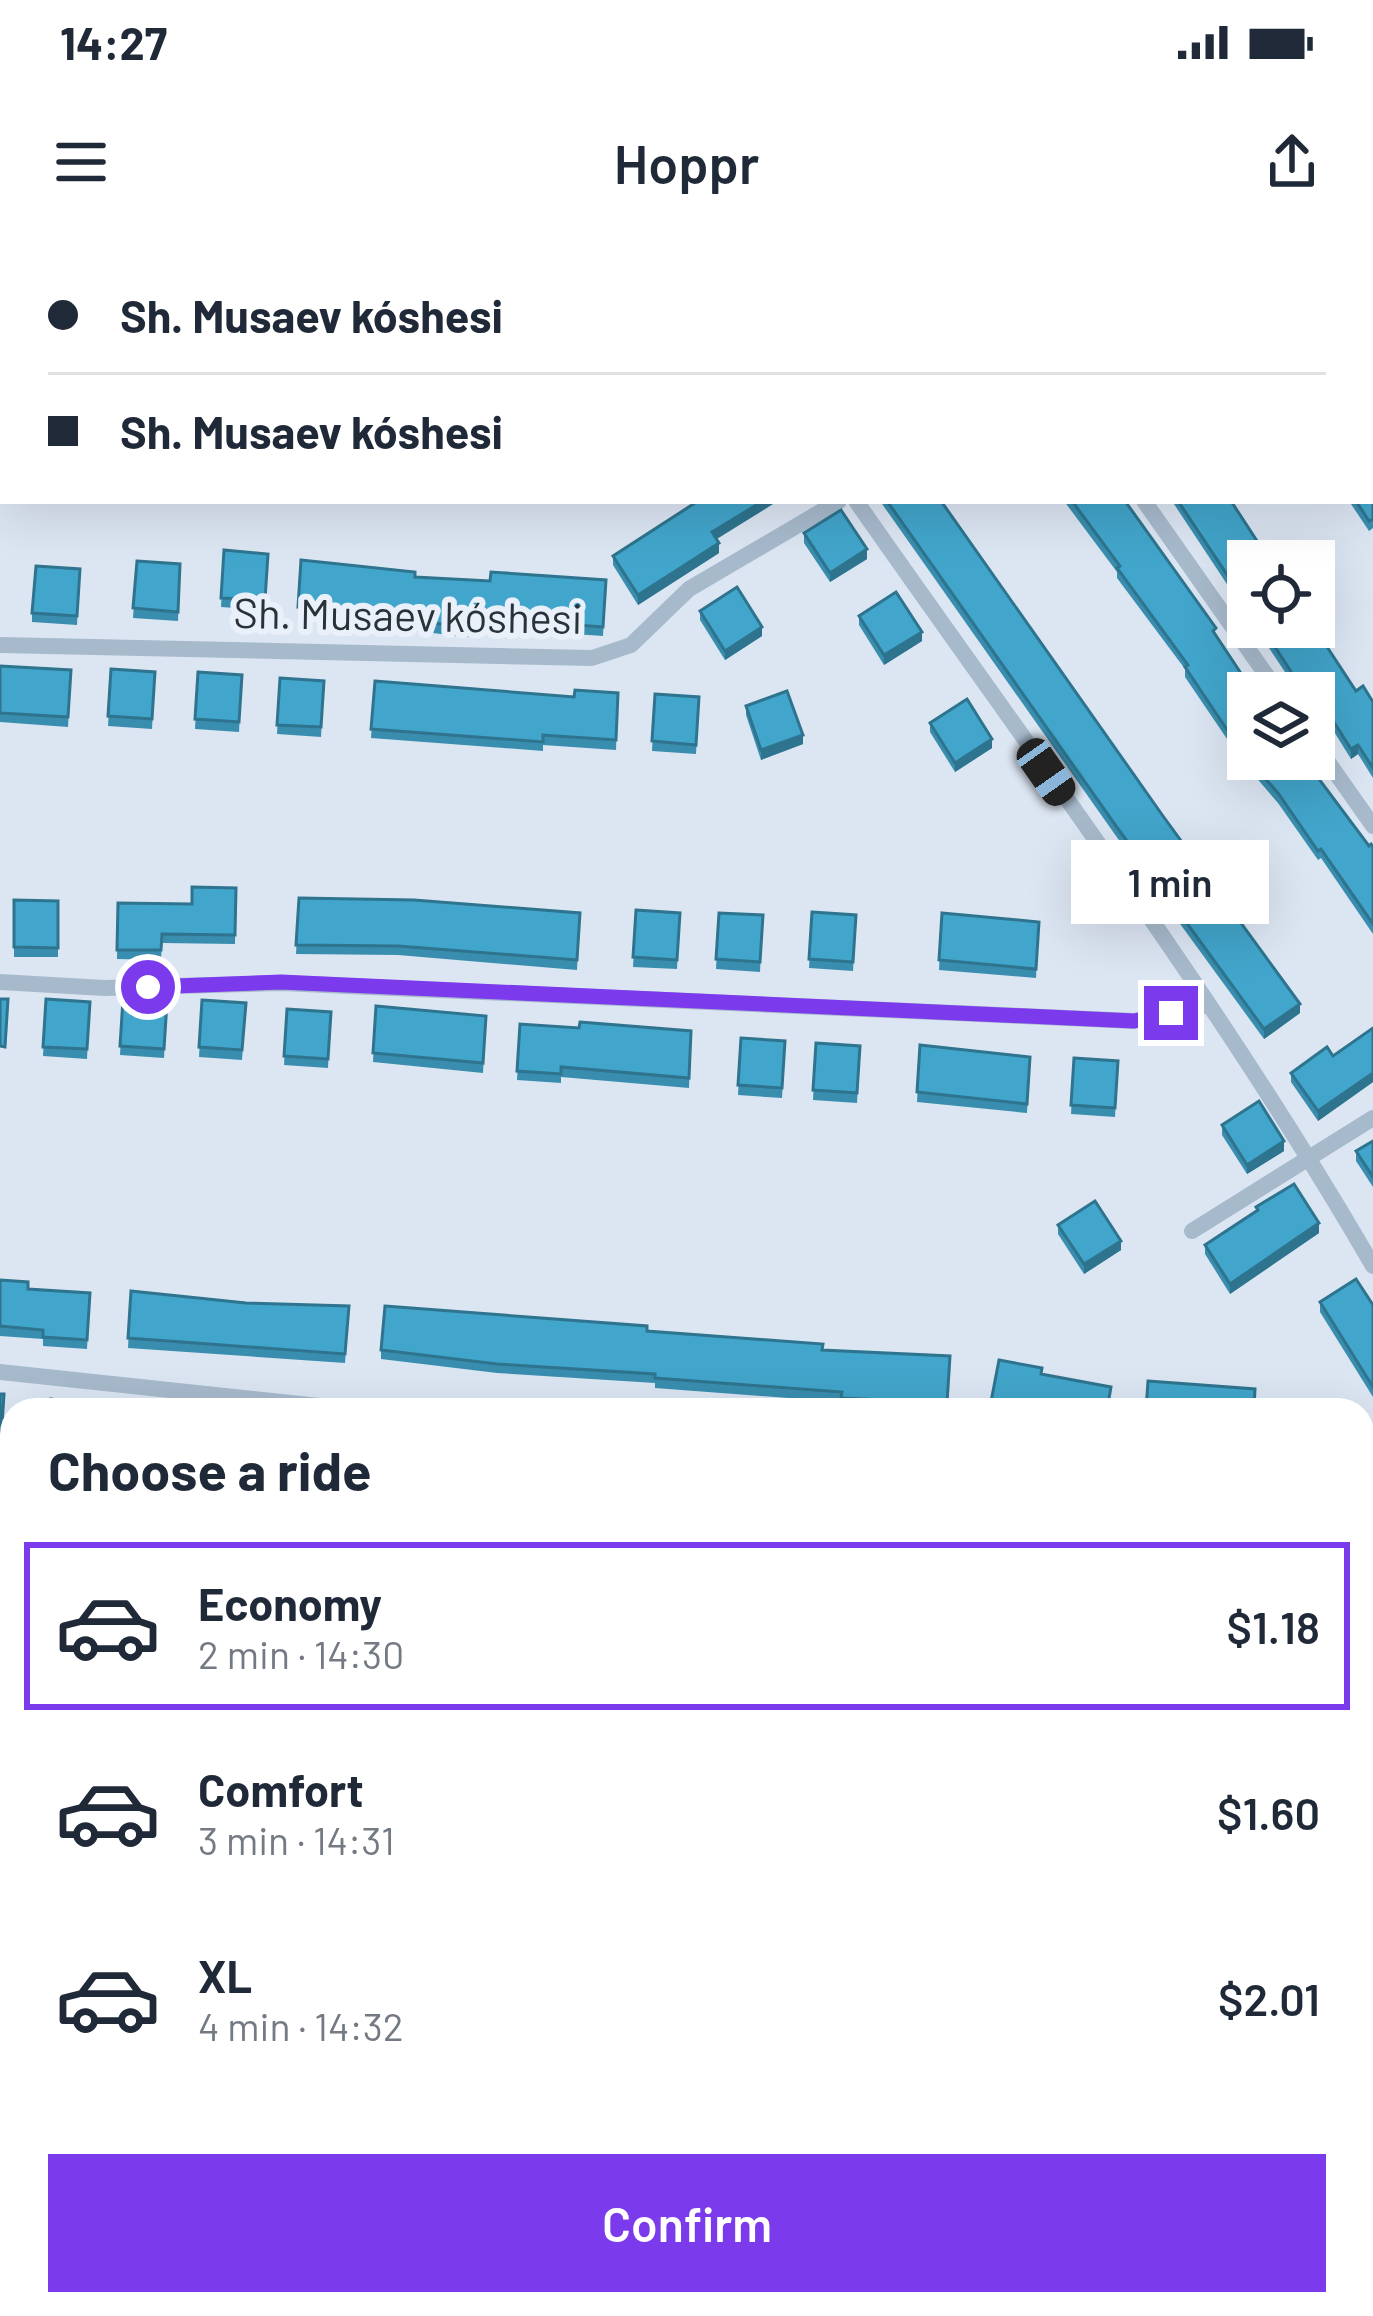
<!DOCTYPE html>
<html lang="en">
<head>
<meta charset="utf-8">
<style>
	:root { --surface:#fff; --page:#f6f6f7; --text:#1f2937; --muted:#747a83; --line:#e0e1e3; --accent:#7c3aed }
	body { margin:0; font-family:Barlow,sans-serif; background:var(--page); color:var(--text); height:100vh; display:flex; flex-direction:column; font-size:45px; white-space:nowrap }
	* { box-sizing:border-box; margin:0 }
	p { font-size:39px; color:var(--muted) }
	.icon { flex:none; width:66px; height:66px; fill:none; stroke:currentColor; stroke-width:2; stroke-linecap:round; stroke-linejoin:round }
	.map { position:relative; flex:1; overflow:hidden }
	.details { position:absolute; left:0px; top:1158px; width:1374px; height:918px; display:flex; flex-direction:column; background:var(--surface); border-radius:36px 36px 0 0; box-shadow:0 12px 48px #0002 }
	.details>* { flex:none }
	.top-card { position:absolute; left:0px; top:0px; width:1374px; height:264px; box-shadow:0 12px 48px #0002; display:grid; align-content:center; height:264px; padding:0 48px; background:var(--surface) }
	.fabs { position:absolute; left:1227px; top:300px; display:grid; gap:24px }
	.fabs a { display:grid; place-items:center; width:108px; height:108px; border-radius:0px; background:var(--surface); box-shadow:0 12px 48px #0002; font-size:60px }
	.end { position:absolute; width:54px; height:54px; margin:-27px; border:15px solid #7c3aed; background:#fff; box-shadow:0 0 0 6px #fff }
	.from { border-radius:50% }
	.bubble { position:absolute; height:84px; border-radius:0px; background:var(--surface); box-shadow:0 12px 48px #0002; font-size:39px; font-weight:600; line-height:84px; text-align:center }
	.car { position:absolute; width:36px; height:72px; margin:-36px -18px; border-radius:15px; box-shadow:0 0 9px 3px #0007; background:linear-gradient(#222 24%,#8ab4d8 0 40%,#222 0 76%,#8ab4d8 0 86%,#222 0) }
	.top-card b { display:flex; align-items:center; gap:42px; height:114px; font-size:45px }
	.top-card b+b { border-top:3px solid var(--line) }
	.top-card i { width:30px; height:30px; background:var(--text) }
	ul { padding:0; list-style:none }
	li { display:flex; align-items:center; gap:36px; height:168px; margin:0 24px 18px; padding:0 24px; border:6px solid transparent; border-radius:0px }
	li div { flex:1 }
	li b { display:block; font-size:45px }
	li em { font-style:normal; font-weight:600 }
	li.on { border-color:var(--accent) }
	li>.icon { width:108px; height:108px; stroke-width:1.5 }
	h2 { padding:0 48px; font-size:54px; line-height:144px }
	.action { display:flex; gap:24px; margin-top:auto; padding:24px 48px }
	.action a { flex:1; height:138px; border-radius:0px; background:var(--accent); color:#fff; font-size:48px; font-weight:600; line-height:138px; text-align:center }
	.status { display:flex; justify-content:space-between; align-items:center; height:84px; padding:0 60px; background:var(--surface); direction:ltr }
	.status svg { height:33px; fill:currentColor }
	header { display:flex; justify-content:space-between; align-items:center; height:156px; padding:0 48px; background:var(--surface); font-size:54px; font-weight:600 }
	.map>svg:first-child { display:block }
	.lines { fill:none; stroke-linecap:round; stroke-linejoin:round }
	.stream { stroke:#b17e7a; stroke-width:6 }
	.street { stroke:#a7bacc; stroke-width:16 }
	.wall { fill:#398eaf }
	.shaded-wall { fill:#2e748e }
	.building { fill:#42a5cb; stroke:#2e748e; stroke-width:3 }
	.route { stroke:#7c3aed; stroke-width:15 }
	.labels { text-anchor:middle; stroke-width:12; stroke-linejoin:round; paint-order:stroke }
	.street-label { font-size:42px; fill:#283238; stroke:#e9f0fa }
</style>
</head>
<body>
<div class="status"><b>14:27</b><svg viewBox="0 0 49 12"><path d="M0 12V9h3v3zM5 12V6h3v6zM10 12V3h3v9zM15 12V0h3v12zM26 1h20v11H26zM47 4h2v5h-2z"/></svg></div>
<header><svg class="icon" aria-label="menu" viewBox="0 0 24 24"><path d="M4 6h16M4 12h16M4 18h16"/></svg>Hoppr<svg class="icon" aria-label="share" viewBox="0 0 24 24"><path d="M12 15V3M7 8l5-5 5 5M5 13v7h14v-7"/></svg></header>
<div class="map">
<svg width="1373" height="2076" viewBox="0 0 1373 2076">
	<rect width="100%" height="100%" fill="#dce6f3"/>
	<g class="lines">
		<!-- stream -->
		<g class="stream">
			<polyline points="620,3 625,0"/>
			<polyline points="0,245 3,244"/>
			<polyline points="1362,1241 1373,1239"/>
			<polyline points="0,1916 12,1914"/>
		</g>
		<!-- street -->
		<g class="street">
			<polyline points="1323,0 1325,3"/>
			<polyline points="46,3 49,0"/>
			<polyline points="383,3 386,0"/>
			<polyline points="1213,3 1217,0"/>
			<polyline points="0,52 3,49"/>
			<polyline points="1371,75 1373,78"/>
			<path d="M856 261C1032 513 1219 760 1373 1026"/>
			<polyline points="1144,261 1279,453"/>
			<polyline points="0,405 592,418 631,405 689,349 839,261"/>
			<polyline points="1314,502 1373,586"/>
			<polyline points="0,742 104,748 281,743 1134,781 1208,765"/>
			<polyline points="1192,991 1373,878"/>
			<polyline points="0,1132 357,1170"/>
			<polyline points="1362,1262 1373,1260"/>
			<polyline points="0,1451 12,1455"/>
			<polyline points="1362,1739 1373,1728"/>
			<polyline points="629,2076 632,2064"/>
			<polyline points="1030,2076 1042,2064"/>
		</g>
	</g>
	<!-- wall -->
	<g class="wall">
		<polygon points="1373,207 1373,288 1369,291 1349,261 1371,261"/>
		<polygon points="880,261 941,261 1300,773 1264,799 1116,596"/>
		<polygon points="1064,261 1125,261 1246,442 1369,606 1373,607 1373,694 1321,618 1318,620 1278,563 1242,521 1185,437 1185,429 1117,338 1117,332"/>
		<polygon points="1172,261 1231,261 1248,321 1248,376"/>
		<polygon points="804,293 867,319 830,342 804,303"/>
		<polygon points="224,310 268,314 265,370 221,367"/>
		<polygon points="719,313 638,365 613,325 613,316"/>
		<polygon points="301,320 415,337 490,341 606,340 603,396 470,387 469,397 368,386 368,381 298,376"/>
		<polygon points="137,321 180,324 178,381 133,378"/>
		<polygon points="80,329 77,385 32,382 32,373"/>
		<polygon points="700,371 762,396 725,420 700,380"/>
		<polygon points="859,376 922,401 884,425 859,385"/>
		<polygon points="1255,387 1314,387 1356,451 1373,462 1373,538 1358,514 1351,519 1318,466 1314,468 1314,453 1299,453"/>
		<polygon points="0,426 71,430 68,487 0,482"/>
		<polygon points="111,429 155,432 152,489 108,486"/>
		<polygon points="198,432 242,435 239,492 195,489"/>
		<polygon points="280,438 324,441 321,497 277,494"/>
		<polygon points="375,441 574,457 618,453 616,510 543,505 543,511 371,498"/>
		<polygon points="655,454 699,457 696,514 652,511"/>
		<polygon points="746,466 803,504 761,520 746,475"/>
		<polygon points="930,483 992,508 955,532 930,492"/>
		<polygon points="236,648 235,704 162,703 161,720 117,719 118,663 192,664"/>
		<polygon points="299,658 580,673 577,730 398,715 296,714"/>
		<polygon points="14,660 58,661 58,717 14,717"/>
		<polygon points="636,670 680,673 677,729 633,727"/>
		<polygon points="812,672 856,675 853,731 809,728"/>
		<polygon points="719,673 763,675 760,732 716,729"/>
		<polygon points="942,673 1039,682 1036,738 939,730"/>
		<polygon points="46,759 90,762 87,819 43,816"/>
		<polygon points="123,759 167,762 164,818 120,815"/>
		<polygon points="202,760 246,763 242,820 199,817"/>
		<polygon points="376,766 486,776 483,833 373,822"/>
		<polygon points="287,769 331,772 328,828 284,825"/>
		<polygon points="520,784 579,788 691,791 689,848 561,837 561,843 517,840"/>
		<polygon points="1373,788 1373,842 1318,881 1291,842 1291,833 1333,816"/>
		<polygon points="741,798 785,801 782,858 738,855"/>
		<polygon points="816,803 860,806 857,863 813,860"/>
		<polygon points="920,805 1030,817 1027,873 917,862"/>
		<polygon points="1074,818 1118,821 1115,877 1071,874"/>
		<polygon points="1222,885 1284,911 1247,934 1222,895"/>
		<polygon points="1373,901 1373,947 1356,921 1356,911"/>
		<polygon points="1256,967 1319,993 1230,1054 1205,1014 1205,1005 1256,972"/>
		<polygon points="1058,985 1121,1010 1084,1034 1058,994"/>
		<polygon points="0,1040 28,1049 90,1053 87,1109 43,1106 43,1099 0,1096"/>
		<polygon points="131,1051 246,1063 349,1066 345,1123 128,1108"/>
		<polygon points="1320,1062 1373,1065 1373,1157 1320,1072"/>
		<polygon points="647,1091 822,1110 950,1116 947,1170 841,1168 841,1162 655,1148 655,1143 497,1133 381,1119 381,1110"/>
		<polygon points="1362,1335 1373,1337 1373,1391 1362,1389"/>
		<polygon points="0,1360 12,1363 12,1422 0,1418"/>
		<polygon points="0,1483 12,1487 12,1535 0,1531"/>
		<polygon points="1373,1525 1373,1557 1364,1552 1364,1543"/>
		<polygon points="12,1719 12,1777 0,1774 0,1729"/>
		<polygon points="1373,1754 1373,1781 1364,1773 1364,1763"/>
	</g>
	<!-- shaded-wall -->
	<g class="shaded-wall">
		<polygon points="763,261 778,261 712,302 712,292"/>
		<polygon points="719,303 719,313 638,365 638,355"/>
		<polygon points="867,309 867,319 830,342 830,333"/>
		<polygon points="762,387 762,396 725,420 725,411"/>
		<polygon points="922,392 922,401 884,425 884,415"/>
		<polygon points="803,495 803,504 761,520 761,510"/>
		<polygon points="992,499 992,508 955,532 955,523"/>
		<polygon points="1358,505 1358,514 1351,519 1351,509"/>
		<polygon points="1300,764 1300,773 1264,799 1264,789"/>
		<polygon points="1373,833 1373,842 1318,881 1318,871"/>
		<polygon points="1284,901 1284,911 1247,934 1247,925"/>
		<polygon points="1319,983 1319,993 1230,1054 1230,1044"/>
		<polygon points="1121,1001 1121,1010 1084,1034 1084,1024"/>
		<polygon points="1373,1658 1373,1668 1364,1687 1364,1677"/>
	</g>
	<!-- building -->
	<g class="building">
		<polygon points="81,0 130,0 127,3 81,3"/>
		<polygon points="285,0 335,0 332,3 282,3"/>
		<polygon points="1075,0 1135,0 1137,3 1070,3"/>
		<polygon points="0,83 3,86 3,129 0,132"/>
		<polygon points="1371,204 1373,207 1373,279 1369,281 1356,261 1371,261"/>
		<polygon points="698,261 763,261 712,292 719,303 638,355 613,316"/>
		<polygon points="887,261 941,261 1163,576 1300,764 1264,789 1116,586"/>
		<polygon points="1072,261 1125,261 1216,388 1213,391 1254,453 1248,453 1248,519 1304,519 1369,606 1371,604 1373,607 1373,684 1321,609 1318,611 1278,553 1242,512 1185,427 1188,425 1117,328 1120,326"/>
		<polygon points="1178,261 1231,261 1270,321 1248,321 1248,366"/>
		<polygon points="841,270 867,309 830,333 804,293"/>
		<polygon points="224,310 268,314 265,360 221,358"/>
		<polygon points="301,320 415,332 415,337 490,341 491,332 606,340 603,387 470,377 469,387 368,376 369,371 298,367"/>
		<polygon points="137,321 180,324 178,372 133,368"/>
		<polygon points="36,326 80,329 77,376 32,373"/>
		<polygon points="737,347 762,387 725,411 700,371"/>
		<polygon points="896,352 922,392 884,415 859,376"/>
		<polygon points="1262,387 1314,387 1356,451 1363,446 1373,462 1373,528 1358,505 1351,509 1318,457 1314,459 1314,453 1305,453"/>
		<polygon points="0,426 71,430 68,477 0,473"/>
		<polygon points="111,429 155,432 152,479 108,476"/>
		<polygon points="198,432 242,435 239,482 195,479"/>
		<polygon points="280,438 324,441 321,487 277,485"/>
		<polygon points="375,441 574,457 575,450 618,453 616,500 543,495 543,502 371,489"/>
		<polygon points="787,451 803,495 761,510 746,466"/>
		<polygon points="655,454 699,457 696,505 652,501"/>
		<polygon points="967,459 992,499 955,523 930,483"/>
		<polygon points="192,647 236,648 235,695 162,694 161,710 117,710 118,663 192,664"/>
		<polygon points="299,658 414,660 580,673 577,720 398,706 296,705"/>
		<polygon points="14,660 58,661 58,708 14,707"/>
		<polygon points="636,670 680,673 677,720 633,717"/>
		<polygon points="812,672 856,675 853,722 809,719"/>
		<polygon points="719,673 763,675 760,722 716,719"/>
		<polygon points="942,673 1039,682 1036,729 939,720"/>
		<polygon points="0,759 8,759 5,807 0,806"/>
		<polygon points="46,759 90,762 87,809 43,807"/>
		<polygon points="123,759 167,762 164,809 120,806"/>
		<polygon points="202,760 246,763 242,810 199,807"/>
		<polygon points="376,766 486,776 483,823 373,813"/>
		<polygon points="287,769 331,772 328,819 284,816"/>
		<polygon points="580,782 691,791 689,838 561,827 561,834 517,831 520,784 579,788"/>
		<polygon points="1373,788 1373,833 1318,871 1291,833 1327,807 1333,816"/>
		<polygon points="741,798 785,801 782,848 738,845"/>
		<polygon points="816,803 860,806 857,853 813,850"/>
		<polygon points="920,805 1030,817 1027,864 917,852"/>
		<polygon points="1074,818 1118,821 1115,868 1071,865"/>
		<polygon points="1259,861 1284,901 1247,925 1222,885"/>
		<polygon points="1373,901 1373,937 1356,911"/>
		<polygon points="1294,944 1319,983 1230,1044 1205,1005 1258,970 1256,967"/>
		<polygon points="1095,961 1121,1001 1084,1024 1058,985"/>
		<polygon points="1356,1039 1373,1065 1373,1147 1320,1062"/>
		<polygon points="0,1040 28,1042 28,1049 90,1053 87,1100 43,1097 43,1090 0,1086"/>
		<polygon points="131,1051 246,1063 349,1066 345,1114 128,1098"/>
		<polygon points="385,1066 647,1086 647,1091 823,1104 822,1110 950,1116 947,1163 841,1158 842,1152 655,1138 655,1134 497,1124 381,1110"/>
		<polygon points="999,1120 1042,1128 1041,1134 1111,1147 1107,1170 1009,1170 990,1167"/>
		<polygon points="1148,1141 1255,1149 1254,1170 1146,1170"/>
		<polygon points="0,1154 4,1154 1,1201 0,1201"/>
		<polygon points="51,1159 113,1170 50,1170"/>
		<polygon points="1362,1335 1373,1337 1373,1382 1362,1380"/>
		<polygon points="0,1360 12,1363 12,1412 0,1409"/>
		<polygon points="0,1483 12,1487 12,1525 0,1521"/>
		<polygon points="1373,1525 1373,1548 1364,1543"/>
		<polygon points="1362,1631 1373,1636 1373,1658 1364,1677 1362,1676"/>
		<polygon points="3,1716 12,1719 12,1767 0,1764 0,1729"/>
		<polygon points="1373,1754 1373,1772 1364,1763"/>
		<polygon points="556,2064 586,2064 601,2068 599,2076 553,2076"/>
		<polygon points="664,2064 709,2064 707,2076 662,2076"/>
		<polygon points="923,2064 968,2064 962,2076 917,2076"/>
		<polygon points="1096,2064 1134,2064 1129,2076 1091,2076"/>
	</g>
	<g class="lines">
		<!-- route -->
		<polyline class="route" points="148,747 281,742 1134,781 1171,773"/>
	</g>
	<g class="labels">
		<!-- street labels -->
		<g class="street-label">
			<text transform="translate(408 376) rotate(1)" y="15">Sh. Musaev kóshesi</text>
		</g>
	</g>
</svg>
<div class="fabs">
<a><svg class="icon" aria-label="locate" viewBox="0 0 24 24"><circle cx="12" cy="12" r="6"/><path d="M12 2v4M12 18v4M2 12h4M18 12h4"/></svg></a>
<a><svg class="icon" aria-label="layers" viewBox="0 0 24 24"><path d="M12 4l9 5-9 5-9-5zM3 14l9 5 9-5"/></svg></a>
</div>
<i class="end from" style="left:148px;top:747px"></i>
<i class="end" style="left:1171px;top:773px"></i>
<div class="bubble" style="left:1071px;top:600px;width:198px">1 min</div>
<i class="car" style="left:1046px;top:532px;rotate:145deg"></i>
<div class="top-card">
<b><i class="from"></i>Sh. Musaev kóshesi</b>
<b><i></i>Sh. Musaev kóshesi</b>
</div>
<section class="details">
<h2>Choose a ride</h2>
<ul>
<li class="on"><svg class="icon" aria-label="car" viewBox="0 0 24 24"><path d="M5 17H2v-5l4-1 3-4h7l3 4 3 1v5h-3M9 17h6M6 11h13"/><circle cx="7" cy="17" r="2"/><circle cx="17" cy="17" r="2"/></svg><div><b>Economy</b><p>2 min · 14:30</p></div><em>$1.18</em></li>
<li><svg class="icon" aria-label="car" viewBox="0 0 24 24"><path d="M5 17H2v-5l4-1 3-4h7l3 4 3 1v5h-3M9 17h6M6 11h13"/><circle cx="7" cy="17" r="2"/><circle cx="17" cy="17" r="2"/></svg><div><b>Comfort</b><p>3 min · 14:31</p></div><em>$1.60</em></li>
<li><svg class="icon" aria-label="car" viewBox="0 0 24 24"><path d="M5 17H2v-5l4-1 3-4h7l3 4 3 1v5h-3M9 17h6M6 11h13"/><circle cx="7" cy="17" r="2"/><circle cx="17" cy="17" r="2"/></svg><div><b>XL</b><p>4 min · 14:32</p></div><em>$2.01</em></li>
</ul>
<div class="action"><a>Confirm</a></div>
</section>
</div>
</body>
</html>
